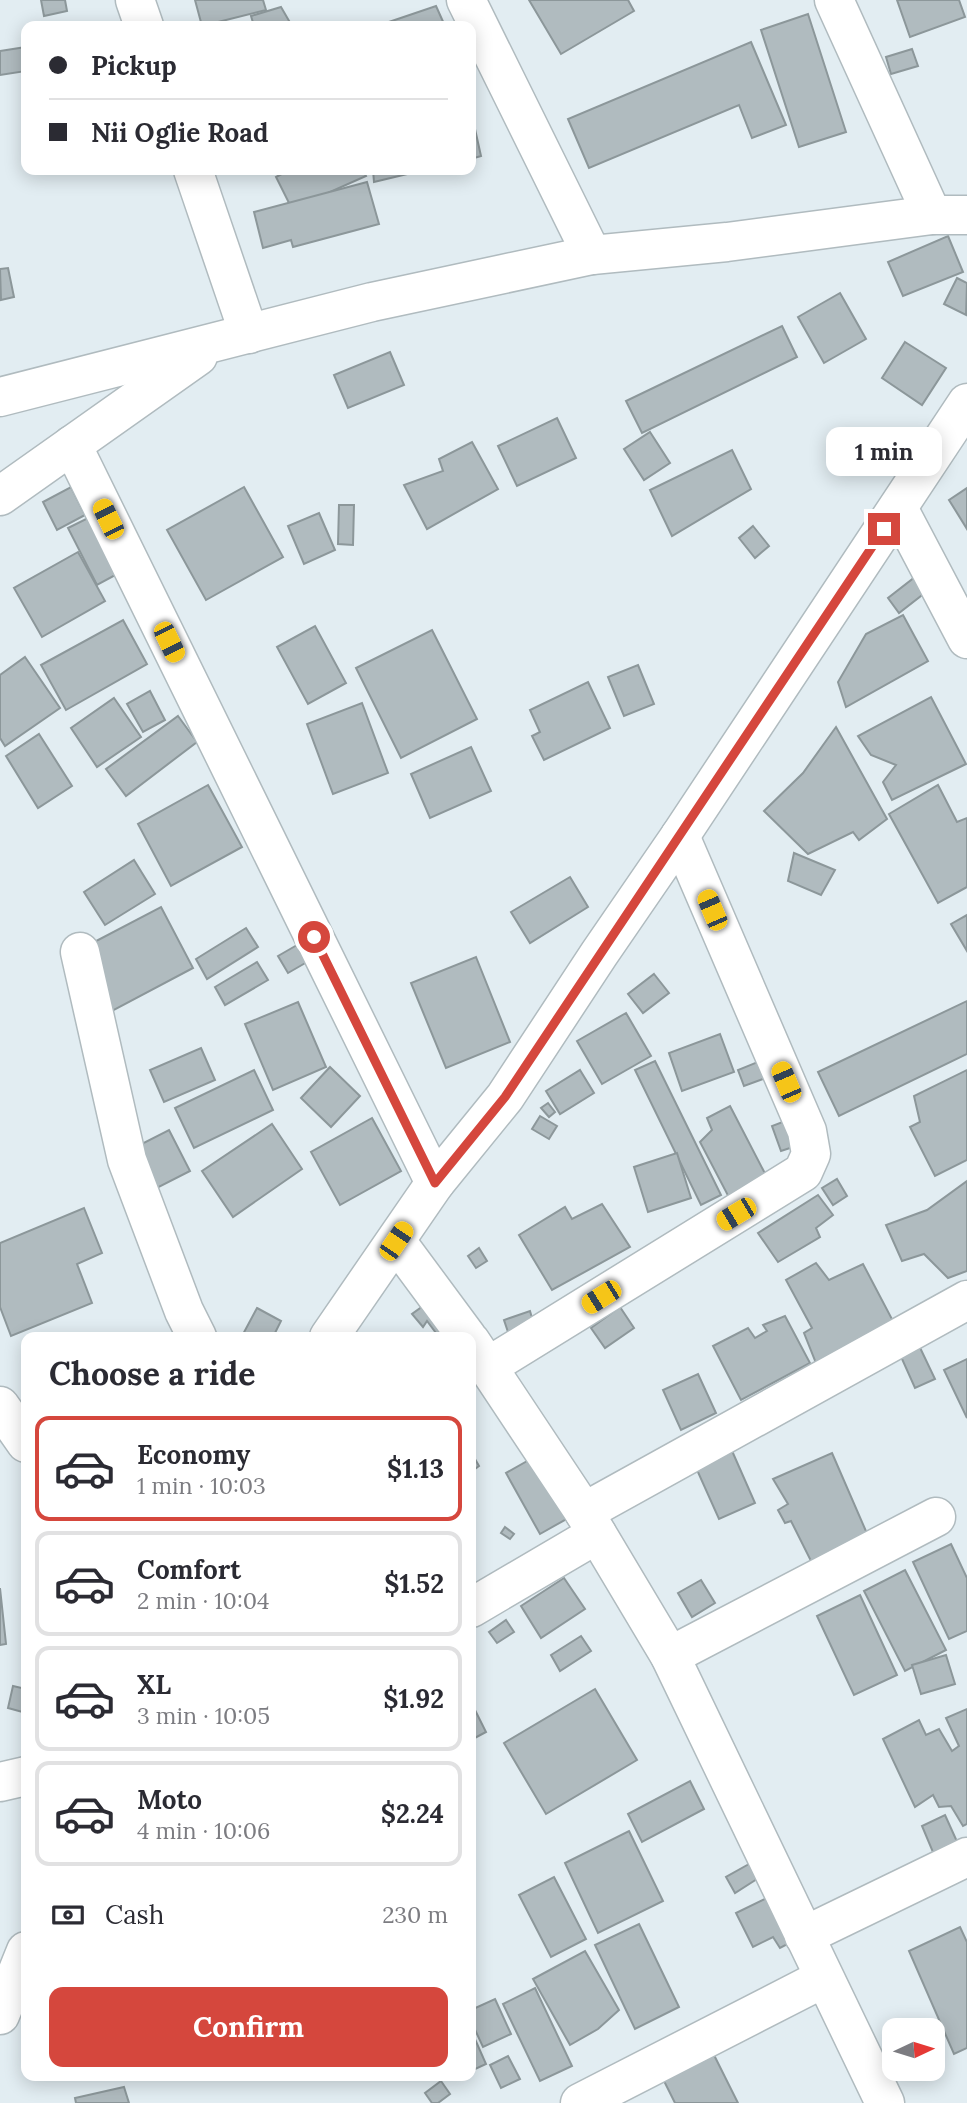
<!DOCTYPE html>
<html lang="en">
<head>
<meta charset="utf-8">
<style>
	:root { --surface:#fff; --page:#f2f2f3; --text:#2b2b33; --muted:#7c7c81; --line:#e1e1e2; --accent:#d5473d }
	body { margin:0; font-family:Lora,serif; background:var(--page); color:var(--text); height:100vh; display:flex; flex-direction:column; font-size:26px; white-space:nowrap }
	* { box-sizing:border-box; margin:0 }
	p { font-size:23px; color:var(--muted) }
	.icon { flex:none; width:38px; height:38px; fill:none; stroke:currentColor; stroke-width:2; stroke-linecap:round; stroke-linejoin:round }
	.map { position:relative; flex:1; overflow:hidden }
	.sheet { position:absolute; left:21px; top:1332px; width:455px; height:749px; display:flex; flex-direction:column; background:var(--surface); border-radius:14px; box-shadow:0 4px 18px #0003 }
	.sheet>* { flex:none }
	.guide { position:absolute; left:21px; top:21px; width:455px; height:154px; border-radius:14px; box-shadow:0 4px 18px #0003; display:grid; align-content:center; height:154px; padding:0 28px; background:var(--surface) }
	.needle { width:46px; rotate:86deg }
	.controls { position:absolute; left:882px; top:2018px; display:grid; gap:14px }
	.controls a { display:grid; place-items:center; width:63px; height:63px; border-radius:14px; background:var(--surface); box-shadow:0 4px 18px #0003; font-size:35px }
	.end { position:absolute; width:32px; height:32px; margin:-16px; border:9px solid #d5473d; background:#fff; box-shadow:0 0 0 4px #fff }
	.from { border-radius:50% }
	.bubble { position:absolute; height:49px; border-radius:14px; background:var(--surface); box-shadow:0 4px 18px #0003; font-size:23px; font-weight:700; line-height:49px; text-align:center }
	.car { position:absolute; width:21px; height:42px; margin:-21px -10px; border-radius:9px; box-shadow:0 0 5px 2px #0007; background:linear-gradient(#f5c518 24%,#345 0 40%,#f5c518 0 76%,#345 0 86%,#f5c518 0) }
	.guide b { display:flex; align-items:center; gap:24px; height:66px; font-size:26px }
	.guide b+b { border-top:2px solid var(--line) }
	.guide i { width:18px; height:18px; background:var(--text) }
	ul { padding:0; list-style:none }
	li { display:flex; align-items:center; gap:21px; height:105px; margin:0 14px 10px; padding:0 14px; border:4px solid var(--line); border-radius:14px }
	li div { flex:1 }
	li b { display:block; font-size:26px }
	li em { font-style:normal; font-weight:700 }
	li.active { border-color:var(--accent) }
	li>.icon { width:63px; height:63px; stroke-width:1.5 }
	h2 { padding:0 28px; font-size:32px; line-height:84px }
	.pay { display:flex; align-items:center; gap:18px; height:77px; padding:0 28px; font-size:26px }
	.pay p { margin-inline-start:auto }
	.cta { display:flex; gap:14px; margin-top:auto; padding:14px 28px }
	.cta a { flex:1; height:80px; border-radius:14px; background:var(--accent); color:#fff; font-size:28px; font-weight:700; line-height:80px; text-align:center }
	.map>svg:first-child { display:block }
	.building { fill:#b0bbbf; stroke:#8c979a; stroke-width:2 }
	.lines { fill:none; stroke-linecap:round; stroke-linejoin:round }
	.minor-casing { stroke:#b0bbbf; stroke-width:41 }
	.minor { stroke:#fff; stroke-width:38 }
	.route { stroke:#d5473d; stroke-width:9 }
</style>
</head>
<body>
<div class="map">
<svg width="967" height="2103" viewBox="0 0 967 2103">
	<rect width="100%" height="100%" fill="#e2edf2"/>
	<!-- building -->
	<g class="building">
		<polygon points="41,0 65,0 67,11 44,16"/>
		<polygon points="195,0 263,0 266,10 202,26"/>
		<polygon points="529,0 628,0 634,11 561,54"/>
		<polygon points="897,0 959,0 965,17 910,37"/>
		<polygon points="436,6 445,26 380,25"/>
		<polygon points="281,7 292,26 254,26 251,16"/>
		<polygon points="808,14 846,132 799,147 761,30"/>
		<polygon points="751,42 786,125 752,138 739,105 589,168 568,119"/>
		<polygon points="26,47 26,71 0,75 0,51"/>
		<polygon points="912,49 918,66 891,74 886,57"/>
		<polygon points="471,111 481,156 471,159"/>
		<polygon points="289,170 363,170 366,176 292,209 276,177"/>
		<polygon points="373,170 424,170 374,182"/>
		<polygon points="367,182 379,224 293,247 291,240 263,248 254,212"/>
		<polygon points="948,236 963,272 903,296 888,262"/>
		<polygon points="8,268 14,297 1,300 0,269"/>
		<polygon points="957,278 967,283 966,315 944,304"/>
		<polygon points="840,293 866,339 824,363 798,317"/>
		<polygon points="782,326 797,357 642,433 626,401"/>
		<polygon points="905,342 946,368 922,405 882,378"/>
		<polygon points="390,352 404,385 348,408 334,375"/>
		<polygon points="557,418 576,458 517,486 498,446"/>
		<polygon points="650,432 670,463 644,480 624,449"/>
		<polygon points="472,442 498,489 427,529 404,485 443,471 439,459"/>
		<polygon points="732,450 751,489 672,536 650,490"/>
		<polygon points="71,487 85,515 57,530 43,502"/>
		<polygon points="244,487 283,557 206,600 167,530"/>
		<polygon points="967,488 967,529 949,500"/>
		<polygon points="339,505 354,505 353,545 338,544"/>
		<polygon points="319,513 335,550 304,564 288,526"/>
		<polygon points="90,517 119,573 97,585 68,528"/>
		<polygon points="753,526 769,546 755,558 739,538"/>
		<polygon points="78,552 105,601 42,637 14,588"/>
		<polygon points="915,577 926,592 899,613 888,598"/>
		<polygon points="903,615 928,661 846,707 838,682 866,634"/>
		<polygon points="123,620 147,664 66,710 41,665"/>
		<polygon points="315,626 346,683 308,704 277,647"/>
		<polygon points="432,630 477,719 401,758 356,668"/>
		<polygon points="25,657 60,708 5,746 0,738 0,675"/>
		<polygon points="638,665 654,704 624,716 608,677"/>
		<polygon points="588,682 610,728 544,760 532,736 540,732 530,710"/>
		<polygon points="150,691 165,720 143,732 127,704"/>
		<polygon points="931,697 966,764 892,800 883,782 896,765 871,755 858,736"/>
		<polygon points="114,698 141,737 97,767 71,728"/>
		<polygon points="362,703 388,773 333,794 307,724"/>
		<polygon points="178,716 197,742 126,796 106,769"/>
		<polygon points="836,727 887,819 859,840 853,832 808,854 764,811 803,773"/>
		<polygon points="39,734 72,786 38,808 6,756"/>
		<polygon points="471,747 491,791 430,818 411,774"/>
		<polygon points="208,785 242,847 171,886 138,824"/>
		<polygon points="938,785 957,822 967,818 967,887 938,903 889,814"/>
		<polygon points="794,853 835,870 821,895 788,881"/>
		<polygon points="134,860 155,894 105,925 84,892"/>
		<polygon points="570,877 588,907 530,943 511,912"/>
		<polygon points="161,907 193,968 112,1011 79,950"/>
		<polygon points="967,915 967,951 951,924"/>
		<polygon points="246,928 258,947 207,979 196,959"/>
		<polygon points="304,941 314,958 288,973 278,956"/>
		<polygon points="476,957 510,1042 446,1068 411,983"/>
		<polygon points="257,962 268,980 225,1005 215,987"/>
		<polygon points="654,974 669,993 643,1013 628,994"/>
		<polygon points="967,1001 967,1054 839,1116 818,1072"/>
		<polygon points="298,1002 326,1067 273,1090 245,1024"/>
		<polygon points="626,1013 651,1056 602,1084 577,1041"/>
		<polygon points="720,1034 734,1072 682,1091 669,1053"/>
		<polygon points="201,1048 215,1080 164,1102 150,1070"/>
		<polygon points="775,1055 782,1072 744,1086 738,1070"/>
		<polygon points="655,1061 721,1195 701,1205 635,1070"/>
		<polygon points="330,1067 360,1096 331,1127 301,1098"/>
		<polygon points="254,1070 273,1110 194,1148 175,1108"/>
		<polygon points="580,1070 594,1093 560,1114 546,1091"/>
		<polygon points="967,1070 967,1160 935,1176 910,1127 920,1122 914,1096"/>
		<polygon points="548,1103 555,1112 549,1117 541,1108"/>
		<polygon points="730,1106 772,1187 734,1207 700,1142 712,1130 707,1118"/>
		<polygon points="540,1116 557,1126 549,1139 532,1129"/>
		<polygon points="372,1118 401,1171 340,1205 311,1152"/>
		<polygon points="793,1118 802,1144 781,1151 772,1126"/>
		<polygon points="272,1124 302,1169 233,1217 202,1171"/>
		<polygon points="169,1130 190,1171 147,1193 126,1152"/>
		<polygon points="677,1153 691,1198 648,1212 634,1167"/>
		<polygon points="837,1179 847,1196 833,1205 822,1188"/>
		<polygon points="967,1181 967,1271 948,1278 924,1254 902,1261 886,1225 927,1210"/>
		<polygon points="818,1195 833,1215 816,1228 820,1237 778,1262 758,1233"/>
		<polygon points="602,1204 630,1247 552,1290 519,1235 565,1207 572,1219"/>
		<polygon points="84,1208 102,1253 77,1264 92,1303 11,1336 0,1307 0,1243"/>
		<polygon points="479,1248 487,1261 476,1268 468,1256"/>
		<polygon points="816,1263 829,1280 863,1264 894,1323 816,1363 804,1333 812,1328 786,1280"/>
		<polygon points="430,1301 456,1337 439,1337 427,1321 423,1327 412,1314"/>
		<polygon points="620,1307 634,1328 605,1348 591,1328"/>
		<polygon points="257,1308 281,1321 273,1337 242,1336"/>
		<polygon points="530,1311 534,1325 509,1335 504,1320"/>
		<polygon points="785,1316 810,1363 741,1400 713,1346 748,1328 755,1338 767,1331 763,1325"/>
		<polygon points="913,1333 935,1379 915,1388 894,1341"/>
		<polygon points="967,1359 967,1418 944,1370"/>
		<polygon points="698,1374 716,1413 681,1430 663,1390"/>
		<polygon points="729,1444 755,1503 719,1519 693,1461"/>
		<polygon points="471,1452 479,1466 471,1472"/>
		<polygon points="832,1453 872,1545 817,1573 791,1521 785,1523 778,1510 788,1504 773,1479"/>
		<polygon points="536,1456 570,1517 540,1534 506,1473"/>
		<polygon points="505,1527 514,1534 510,1539 501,1533"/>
		<polygon points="951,1544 967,1578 967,1631 949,1639 913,1562"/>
		<polygon points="905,1570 946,1650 905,1671 864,1591"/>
		<polygon points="564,1578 585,1609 541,1638 521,1606"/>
		<polygon points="701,1580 715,1603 692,1617 678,1593"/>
		<polygon points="0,1588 6,1644 0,1645"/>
		<polygon points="860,1595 897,1675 854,1695 817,1616"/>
		<polygon points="506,1620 514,1632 497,1643 489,1632"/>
		<polygon points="581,1636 591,1651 560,1671 551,1655"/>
		<polygon points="946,1655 955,1684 921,1694 912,1665"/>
		<polygon points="13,1686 26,1689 26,1713 8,1708"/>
		<polygon points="595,1689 637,1760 546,1814 504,1743"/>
		<polygon points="471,1702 486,1732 471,1740"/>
		<polygon points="967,1709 967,1824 963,1826 951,1806 939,1807 933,1795 915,1807 883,1739 919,1720 926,1735 939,1729 952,1751 959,1746 946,1718"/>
		<polygon points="690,1781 704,1809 642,1842 628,1814"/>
		<polygon points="945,1815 959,1846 935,1857 922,1826"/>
		<polygon points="629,1831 663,1901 598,1933 565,1863"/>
		<polygon points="749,1864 757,1879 735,1893 726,1877"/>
		<polygon points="554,1877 586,1939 551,1957 519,1895"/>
		<polygon points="777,1893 799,1938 780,1948 773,1937 753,1947 736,1913"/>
		<polygon points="639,1924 679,2007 635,2029 595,1945"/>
		<polygon points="960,1927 967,1942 967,2048 954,2054 909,1951"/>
		<polygon points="585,1951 619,2010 598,2029 570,2045 533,1979"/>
		<polygon points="535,1988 572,2066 540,2081 503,2004"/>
		<polygon points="495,1999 511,2034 483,2047 471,2021 471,2010"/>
		<polygon points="471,2030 486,2064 471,2071"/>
		<polygon points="712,2051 738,2103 675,2103 662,2077"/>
		<polygon points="508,2056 520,2079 501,2088 490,2065"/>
		<polygon points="441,2081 450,2094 438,2103 432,2103 425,2093"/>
		<polygon points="124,2087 129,2103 76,2103 75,2098"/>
	</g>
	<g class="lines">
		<defs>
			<g id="minor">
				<polyline points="135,0 144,26"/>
				<polyline points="466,0 592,255"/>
				<polyline points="834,0 932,215"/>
				<polyline points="193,170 249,334"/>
				<polyline points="0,397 372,302 592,255 727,242 932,215 967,215"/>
				<polyline points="72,445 435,1183"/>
				<polyline points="0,496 198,356"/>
				<polyline points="898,508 967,639"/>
				<polyline points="80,952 127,1160 184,1311 197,1337"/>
				<polyline points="396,1241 467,1337"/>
				<polyline points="329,1337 435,1183 505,1097 599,954 680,836 967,403"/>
				<polyline points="471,1342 584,1512 670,1656 885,2103"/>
				<polyline points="489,1366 803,1172 811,1154 807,1131 680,836"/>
				<polyline points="0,1406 26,1443"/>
				<polyline points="584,1512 967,1300"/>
				<polyline points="471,1608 597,1534"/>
				<polyline points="670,1656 936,1517"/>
				<polyline points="0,1782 26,1776"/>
				<polyline points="804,1936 967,1857"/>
				<polyline points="0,2015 26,1951"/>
				<polyline points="580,2103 824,1978"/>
			</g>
		</defs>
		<!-- minor casing -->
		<use href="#minor" class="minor-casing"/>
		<!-- minor -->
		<use href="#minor" class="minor"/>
	</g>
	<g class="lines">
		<!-- route -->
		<polyline class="route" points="314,937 435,1183 505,1097 884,529"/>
	</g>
</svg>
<div class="controls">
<a><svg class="needle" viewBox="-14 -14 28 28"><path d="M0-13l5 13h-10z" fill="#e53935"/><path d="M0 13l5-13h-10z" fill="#7c7c81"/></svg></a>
</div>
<i class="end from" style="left:314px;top:937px"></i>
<i class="end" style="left:884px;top:529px"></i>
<div class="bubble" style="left:826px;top:427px;width:116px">1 min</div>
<i class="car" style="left:108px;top:519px;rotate:334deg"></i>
<i class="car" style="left:169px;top:642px;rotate:154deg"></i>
<i class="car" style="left:712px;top:910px;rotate:337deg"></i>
<i class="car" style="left:786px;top:1082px;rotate:337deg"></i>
<i class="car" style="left:736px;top:1214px;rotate:239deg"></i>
<i class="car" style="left:396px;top:1241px;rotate:34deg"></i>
<i class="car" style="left:601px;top:1297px;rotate:238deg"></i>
<div class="guide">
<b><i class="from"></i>Pickup</b>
<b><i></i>Nii Oglie Road</b>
</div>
<section class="sheet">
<h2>Choose a ride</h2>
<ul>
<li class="active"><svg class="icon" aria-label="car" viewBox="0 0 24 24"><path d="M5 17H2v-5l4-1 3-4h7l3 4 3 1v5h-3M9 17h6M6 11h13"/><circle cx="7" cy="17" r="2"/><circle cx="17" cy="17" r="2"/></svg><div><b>Economy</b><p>1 min · 10:03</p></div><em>$1.13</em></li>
<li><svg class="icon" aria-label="car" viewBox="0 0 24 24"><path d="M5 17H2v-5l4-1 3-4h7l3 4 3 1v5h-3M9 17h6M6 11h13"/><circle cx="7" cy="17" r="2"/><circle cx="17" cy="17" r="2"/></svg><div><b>Comfort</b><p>2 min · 10:04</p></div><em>$1.52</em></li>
<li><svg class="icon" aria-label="car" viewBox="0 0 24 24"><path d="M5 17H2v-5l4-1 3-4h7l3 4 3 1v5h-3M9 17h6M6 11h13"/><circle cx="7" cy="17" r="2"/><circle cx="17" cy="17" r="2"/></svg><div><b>XL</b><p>3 min · 10:05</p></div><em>$1.92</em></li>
<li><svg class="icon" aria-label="car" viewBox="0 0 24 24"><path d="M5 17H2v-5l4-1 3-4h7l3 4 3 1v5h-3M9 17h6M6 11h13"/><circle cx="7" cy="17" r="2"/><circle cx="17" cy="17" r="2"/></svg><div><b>Moto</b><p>4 min · 10:06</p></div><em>$2.24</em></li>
</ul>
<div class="pay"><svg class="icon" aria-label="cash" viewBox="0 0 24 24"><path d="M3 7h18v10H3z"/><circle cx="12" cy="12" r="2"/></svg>Cash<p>230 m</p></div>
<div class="cta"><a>Confirm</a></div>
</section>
</div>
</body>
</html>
